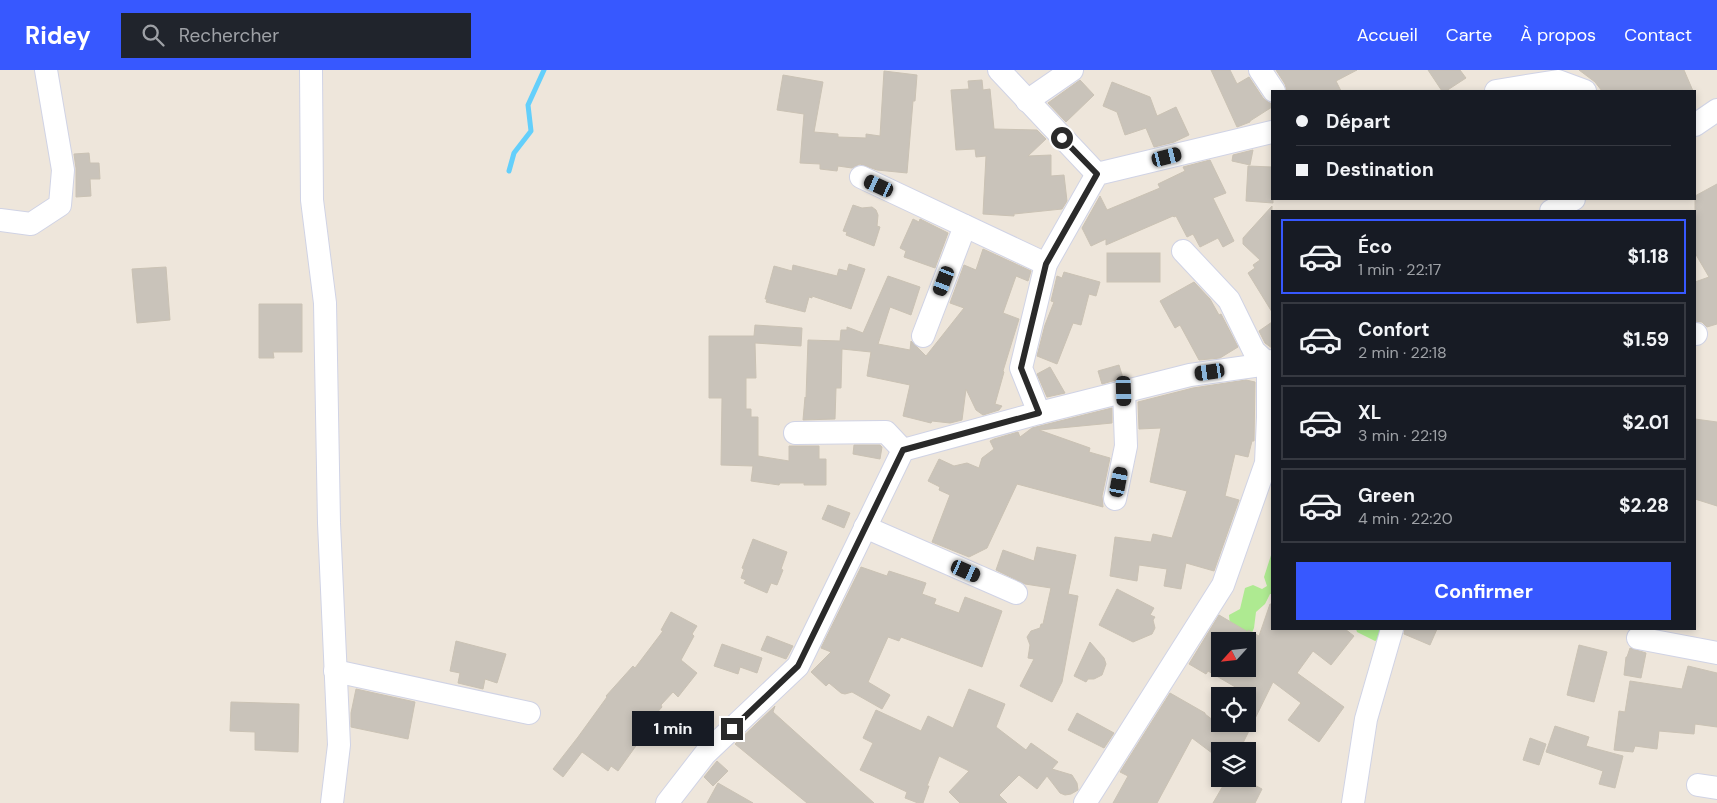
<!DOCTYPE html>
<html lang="fr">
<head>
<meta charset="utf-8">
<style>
	:root { --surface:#171b24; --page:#20242c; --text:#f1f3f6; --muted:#9ea1a6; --line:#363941; --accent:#3758ff }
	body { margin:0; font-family:"DM Sans",sans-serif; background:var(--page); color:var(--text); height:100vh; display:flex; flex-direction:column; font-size:19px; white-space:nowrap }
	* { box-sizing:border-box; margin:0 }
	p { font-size:16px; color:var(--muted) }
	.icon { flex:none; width:28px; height:28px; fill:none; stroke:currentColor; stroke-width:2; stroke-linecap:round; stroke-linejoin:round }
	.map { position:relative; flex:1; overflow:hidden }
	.panel { position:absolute; left:1271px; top:140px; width:425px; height:420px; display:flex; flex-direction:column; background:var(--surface); border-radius:0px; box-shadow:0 2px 8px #0003 }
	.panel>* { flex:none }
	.banner { position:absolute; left:1271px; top:20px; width:425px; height:110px; border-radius:0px; box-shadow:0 2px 8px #0003; display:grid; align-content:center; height:110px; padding:0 25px; background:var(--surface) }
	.needle { width:32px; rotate:243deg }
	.controls { position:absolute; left:1211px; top:562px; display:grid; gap:10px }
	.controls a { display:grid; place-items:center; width:45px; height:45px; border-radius:0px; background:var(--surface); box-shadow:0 2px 8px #0003; font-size:25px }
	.end { position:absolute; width:22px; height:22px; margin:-11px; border:6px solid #2a2a2a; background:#fff; box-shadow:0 0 0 2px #fff }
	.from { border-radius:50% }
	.bubble { position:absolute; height:35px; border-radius:0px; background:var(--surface); box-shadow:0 2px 8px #0003; font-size:16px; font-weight:700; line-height:35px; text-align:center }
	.car { position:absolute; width:15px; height:30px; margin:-15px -8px; border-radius:6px; box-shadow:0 0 4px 1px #0007; background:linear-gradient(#222 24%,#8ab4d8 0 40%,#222 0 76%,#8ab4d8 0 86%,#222 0) }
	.banner b { display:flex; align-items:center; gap:18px; height:48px; font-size:19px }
	.banner b+b { border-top:1px solid var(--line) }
	.banner i { width:12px; height:12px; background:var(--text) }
	ul { padding:9px 0 0; list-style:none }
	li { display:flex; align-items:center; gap:15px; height:75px; margin:0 10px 8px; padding:0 15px; border:2px solid var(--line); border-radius:0px }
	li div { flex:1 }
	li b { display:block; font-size:19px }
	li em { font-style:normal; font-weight:700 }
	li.active { border-color:var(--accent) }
	li>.icon { width:45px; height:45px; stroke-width:1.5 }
	.action { display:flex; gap:10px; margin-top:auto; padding:10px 25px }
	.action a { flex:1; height:58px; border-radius:0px; background:var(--accent); color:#fff; font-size:20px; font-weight:700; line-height:58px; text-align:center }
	header { display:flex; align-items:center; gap:30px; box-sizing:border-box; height:70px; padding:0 25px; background:var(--accent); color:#fff }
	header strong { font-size:24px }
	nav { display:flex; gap:28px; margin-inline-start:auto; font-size:18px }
	.search { width:350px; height:45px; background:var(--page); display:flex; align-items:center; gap:12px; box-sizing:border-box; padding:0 18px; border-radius:0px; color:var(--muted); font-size:19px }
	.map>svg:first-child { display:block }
	.green { fill:#aeea91 }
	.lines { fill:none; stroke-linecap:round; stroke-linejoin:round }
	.stream { stroke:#63cffb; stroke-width:5 }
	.building { fill:#c9c3ba; stroke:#cac2b4; fill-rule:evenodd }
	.minor-casing { stroke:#d0d3e5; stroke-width:24 }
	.minor { stroke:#fff; stroke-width:22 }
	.route { stroke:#2a2a2a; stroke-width:6 }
</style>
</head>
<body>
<header>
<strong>Ridey</strong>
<div class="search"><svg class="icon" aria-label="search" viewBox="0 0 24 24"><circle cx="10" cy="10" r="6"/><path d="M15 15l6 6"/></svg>Rechercher</div>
<nav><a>Accueil</a><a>Carte</a><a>À propos</a><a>Contact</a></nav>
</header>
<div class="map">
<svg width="1717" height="733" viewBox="0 0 1717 733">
	<rect width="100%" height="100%" fill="#eee6db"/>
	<!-- green -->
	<g class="green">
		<polygon points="1272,482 1272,524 1270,524 1265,534 1256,542 1254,558 1251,565 1230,556 1229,545 1240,539 1245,518 1253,515 1262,519 1267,516 1264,507"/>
		<polygon points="1356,559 1393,559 1385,566 1375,571 1357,562"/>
	</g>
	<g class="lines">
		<!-- stream -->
		<polyline class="stream" points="509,101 514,83 531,61 528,35 544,0"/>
	</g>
	<!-- building -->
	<g class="building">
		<polygon points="1211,0 1230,0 1237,14 1249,7 1263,28 1268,32 1272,34 1272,37 1250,51 1250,52 1237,57"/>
		<polygon points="1276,0 1357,0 1336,11 1341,21 1287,21 1285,14"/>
		<polygon points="1428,0 1460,0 1466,8 1446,21 1442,21"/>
		<polygon points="1579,0 1684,0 1693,21 1602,21 1595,12"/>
		<polygon points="884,1 917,5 915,31 913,31 907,103 877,100 860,94 852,98 838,96 837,101 820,99 820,94 800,93 804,44 777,40 783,5 823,12 814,62 838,64 838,67 866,68 866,64 880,66"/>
		<polygon points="982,10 983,20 990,19 994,59 1037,60 1046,69 1028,86 1051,85 1051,106 1064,105 1067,131 1062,139 1014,144 1014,146 983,144 986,86 976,87 975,79 956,80 951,20 969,19 968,11"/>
		<polygon points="1080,10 1094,25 1066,52 1048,33"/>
		<polygon points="1112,12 1150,27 1157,46 1176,37 1189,65 1174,72 1154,77 1146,58 1125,65 1117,42 1103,36"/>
		<polygon points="1253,80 1250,95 1232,91 1233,85"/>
		<polygon points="89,83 90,93 99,93 100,109 90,109 91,126 76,127 76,98 74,84"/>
		<polygon points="1210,90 1226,123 1213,128 1234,171 1223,177 1218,168 1200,177 1193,164 1187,167 1176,146 1174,147 1173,146 1106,175 1106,169 1091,176 1082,158 1100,126 1107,140 1160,118 1158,114 1185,101 1183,97"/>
		<polygon points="1248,96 1272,97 1273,133 1246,131"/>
		<polygon points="1717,114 1717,254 1707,257 1702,252 1695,251 1695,212 1709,207 1695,183 1695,126"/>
		<polygon points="853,135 862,138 872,137 876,140 878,145 877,156 880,157 874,176 846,165 847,162 843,161"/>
		<polygon points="1272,136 1272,242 1248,203 1255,198 1253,195 1260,190 1243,174 1243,168"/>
		<polygon points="913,149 919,152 920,149 948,163 935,198 904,187 906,181 900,178"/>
		<polygon points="983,179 1031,201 1028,211 1016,206 1003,243 1019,249 1003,301 1004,302 995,334 1002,336 999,340 983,345 976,340 966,319 962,350 950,353 932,351 931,353 903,346 910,315 867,306 871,282 842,279 841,318 836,318 835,349 803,350 805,327 806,328 808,270 840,271 841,260 847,260 847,257 863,263 888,206 920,217 911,245 890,237 878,274 910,280 911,271 926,286 964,238 950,233 964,195 976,200"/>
		<rect x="1107" y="183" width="53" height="29"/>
		<polygon points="849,194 865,199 851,239 812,226 812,228 809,227 805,242 766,232 767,229 765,229 774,196 792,201 793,195 837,206 839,199 847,201"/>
		<polygon points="166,197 170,250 137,253 132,199"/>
		<polygon points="1064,202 1100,212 1096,226 1089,224 1081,255 1073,253 1057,294 1037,286 1045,255 1054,232 1051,231 1057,206 1062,208"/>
		<polygon points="1194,212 1210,229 1219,245 1221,244 1238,277 1220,288 1199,290 1180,255 1175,258 1160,231"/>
		<polygon points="259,234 302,234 302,282 273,282 274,288 259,288"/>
		<polygon points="1272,252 1272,278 1265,273 1259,261"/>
		<polygon points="755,255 802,258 801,276 755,273 756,308 746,308 746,339 751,339 751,347 758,347 758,386 789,391 789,376 819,376 819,389 826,389 826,415 804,415 804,413 780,413 779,415 751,411 753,396 721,395 722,328 709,328 709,266 754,266"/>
		<polygon points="1119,295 1123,308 1102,314 1098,301"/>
		<polygon points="1050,297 1065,323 1047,327 1037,304"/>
		<polygon points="1246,310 1255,312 1254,371 1252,371 1248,387 1235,384 1225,426 1239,430 1214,501 1186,493 1181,519 1164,516 1167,499 1139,495 1137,511 1110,506 1115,467 1151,472 1153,464 1172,468 1187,421 1150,412 1161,358 1139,359 1138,332 1193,318"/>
		<polygon points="1112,338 1112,353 1039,360 1090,378 1089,382 1110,388 1102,426 1103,437 1017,414 987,478 969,487 932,472 950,425 939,420 940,417 928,411 939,389 954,396 967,393 979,398 982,388 994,379 990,371 994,369 1018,362 1020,367 1032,358"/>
		<polygon points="1695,349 1717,352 1717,436 1695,429"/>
		<polygon points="854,375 880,375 882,377 880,389 853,384"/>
		<polygon points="828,435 850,443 844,458 822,449"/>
		<polygon points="753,469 787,482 781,499 783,500 777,515 771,513 767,523 744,513 746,510 741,508 744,499 742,498"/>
		<polygon points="1037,477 1076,485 1068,524 1078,526 1062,612 1052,632 1020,616 1034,589 1028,588 1030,575 1027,567 1031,561 1040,558 1041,554 1043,554 1051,518 1025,514 996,500 1003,480 1034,491"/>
		<polygon points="861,497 887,506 889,501 926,513 922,524 936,529 934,534 959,543 965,527 1002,541 982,597 901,567 899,571 888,567 868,612 890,625 882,639 852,622 845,624 841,623 829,613 826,616 811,602 831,582 821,578"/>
		<polygon points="1117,519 1154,538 1150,545 1155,547 1153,550 1155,558 1152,564 1133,572 1099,555"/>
		<path d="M1270 534H1272V559H1345L1354 566 1331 595 1313 581 1297 603 1344 637 1319 672 1288 650 1301 633 1273 612 1243 673 1255 681H1220V689L1192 668 1157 733H1113L1128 706 1120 702 1170 623 1205 643V644L1218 654H1248V626H1233L1237 618 1208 601 1206 604 1189 594 1219 545 1248 562V560L1259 566ZM1220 571H1248V599H1220Z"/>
		<polygon points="671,542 697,556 692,564 694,566 681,590 697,603 678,627 673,622 661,635 662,637 639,663 643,666 618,701 611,696 608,701 582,682 563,707 553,699 578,667 607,627 606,626 633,596 635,598 663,561 661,560"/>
		<polygon points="1405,559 1437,559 1430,575 1404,564"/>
		<polygon points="767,566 793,576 786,589 761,580"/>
		<polygon points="456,571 506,584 497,613 485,609 483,619 458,613 460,603 450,601"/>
		<polygon points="1090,572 1104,588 1106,594 1102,605 1094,609 1088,609 1086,612 1074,606"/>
		<polygon points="722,574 762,588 757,603 740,597 738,604 714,596"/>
		<polygon points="1579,575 1607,582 1594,632 1567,625"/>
		<polygon points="1630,578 1646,583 1641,608 1624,605 1626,587 1627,587"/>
		<polygon points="1688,596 1717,603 1717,657 1695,654 1694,664 1659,661 1657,679 1635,676 1633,682 1614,680 1619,641 1625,642 1630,611 1682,619"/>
		<polygon points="356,619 415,632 408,669 351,657 351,643"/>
		<polygon points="969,619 1005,634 996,657 1026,680 1031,673 1058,692 1052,699 1072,705 1077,713 1078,720 1071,724 1065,725 1060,723 1047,706 1037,719 1019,705 999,725 1007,733 960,733 949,722 969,701 939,686 927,716 929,716 923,733 918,733 905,728 907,722 860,700 873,673 863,668 876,640 921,661 928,646 953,658"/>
		<polygon points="231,632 299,634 298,682 255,680 255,662 230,661"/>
		<polygon points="775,636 773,642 874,733 807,733 735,674"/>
		<polygon points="1077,643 1114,663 1104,678 1068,660"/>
		<polygon points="1555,656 1589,667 1586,676 1623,686 1615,718 1599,714 1603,701 1546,682"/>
		<polygon points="1530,668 1546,674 1539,695 1523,690"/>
		<polygon points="717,691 728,701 713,716 704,707"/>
		<polygon points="1227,709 1243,709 1262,719 1255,733 1213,733"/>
		<polygon points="718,713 753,733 707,733"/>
	</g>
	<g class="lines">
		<defs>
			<g id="minor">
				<polyline points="311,0 312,130 325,233 329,453 339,675 332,733"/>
				<polyline points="999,0 1097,104"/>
				<polyline points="1260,0 1274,21"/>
				<polyline points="1496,21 1558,11 1585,21"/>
				<polyline points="1027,31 1072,0"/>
				<polyline points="1695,55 1717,40"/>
				<polyline points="861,107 1046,194"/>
				<polyline points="1551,141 1574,129"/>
				<polyline points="0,150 31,154 60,135 63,100 46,0"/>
				<polyline points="1695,264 1696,264"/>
				<polyline points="923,266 965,156"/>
				<polyline points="1039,343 1021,298 1046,194 1097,104 1272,62"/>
				<polyline points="795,363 886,362 903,380"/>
				<polyline points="1115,429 1126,376 1124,321"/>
				<polyline points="865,457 1016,523"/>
				<polyline points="1638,568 1717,583"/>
				<polyline points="335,601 529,643"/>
				<polyline points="1698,715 1717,718"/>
				<polyline points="667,733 705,684 798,596 903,380 1039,343 1190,305 1268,294 1272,291"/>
				<polyline points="1085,733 1223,515 1266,393 1268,347 1268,294 1254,281 1229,230 1183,181"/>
				<polyline points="1353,733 1366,649 1392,559"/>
			</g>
		</defs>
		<!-- minor casing -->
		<use href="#minor" class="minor-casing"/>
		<!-- minor -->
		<use href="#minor" class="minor"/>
	</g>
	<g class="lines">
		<!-- route -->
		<polyline class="route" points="732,659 798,596 903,380 1039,343 1021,298 1046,194 1097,104 1062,68"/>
	</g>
</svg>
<div class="controls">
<a><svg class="needle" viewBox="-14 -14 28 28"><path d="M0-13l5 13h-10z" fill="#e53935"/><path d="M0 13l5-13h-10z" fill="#9ea1a6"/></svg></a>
<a><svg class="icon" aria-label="locate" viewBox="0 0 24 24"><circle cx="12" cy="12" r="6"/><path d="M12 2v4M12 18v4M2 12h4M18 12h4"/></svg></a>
<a><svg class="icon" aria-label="layers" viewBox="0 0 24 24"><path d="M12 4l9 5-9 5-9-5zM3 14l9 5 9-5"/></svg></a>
</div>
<i class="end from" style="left:1062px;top:68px"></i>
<i class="end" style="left:732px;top:659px"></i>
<div class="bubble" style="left:632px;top:641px;width:82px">1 min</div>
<i class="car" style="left:1167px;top:87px;rotate:76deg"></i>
<i class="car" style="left:879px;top:116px;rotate:295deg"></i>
<i class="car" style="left:944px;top:211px;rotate:201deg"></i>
<i class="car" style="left:1210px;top:302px;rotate:262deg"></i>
<i class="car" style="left:1124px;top:321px;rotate:178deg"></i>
<i class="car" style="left:1119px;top:412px;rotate:11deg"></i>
<i class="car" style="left:966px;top:501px;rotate:114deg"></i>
<div class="banner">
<b><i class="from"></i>Départ</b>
<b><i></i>Destination</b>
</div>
<section class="panel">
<ul>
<li class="active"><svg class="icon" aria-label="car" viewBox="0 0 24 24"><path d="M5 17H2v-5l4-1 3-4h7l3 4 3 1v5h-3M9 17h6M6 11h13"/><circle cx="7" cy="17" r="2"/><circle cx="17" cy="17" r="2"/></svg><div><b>Éco</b><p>1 min · 22:17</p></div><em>$1.18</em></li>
<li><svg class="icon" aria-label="car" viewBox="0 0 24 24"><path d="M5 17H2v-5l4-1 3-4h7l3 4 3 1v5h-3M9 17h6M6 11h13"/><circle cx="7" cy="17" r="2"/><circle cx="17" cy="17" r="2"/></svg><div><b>Confort</b><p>2 min · 22:18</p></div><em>$1.59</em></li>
<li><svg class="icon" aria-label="car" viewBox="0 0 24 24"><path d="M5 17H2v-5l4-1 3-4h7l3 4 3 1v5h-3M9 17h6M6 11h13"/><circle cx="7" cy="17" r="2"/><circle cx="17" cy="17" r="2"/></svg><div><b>XL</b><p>3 min · 22:19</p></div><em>$2.01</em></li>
<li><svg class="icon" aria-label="car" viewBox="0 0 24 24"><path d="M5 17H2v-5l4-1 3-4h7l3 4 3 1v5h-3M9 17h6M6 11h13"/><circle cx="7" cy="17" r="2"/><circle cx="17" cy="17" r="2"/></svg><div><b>Green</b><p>4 min · 22:20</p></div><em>$2.28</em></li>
</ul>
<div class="action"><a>Confirmer</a></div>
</section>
</div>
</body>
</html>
